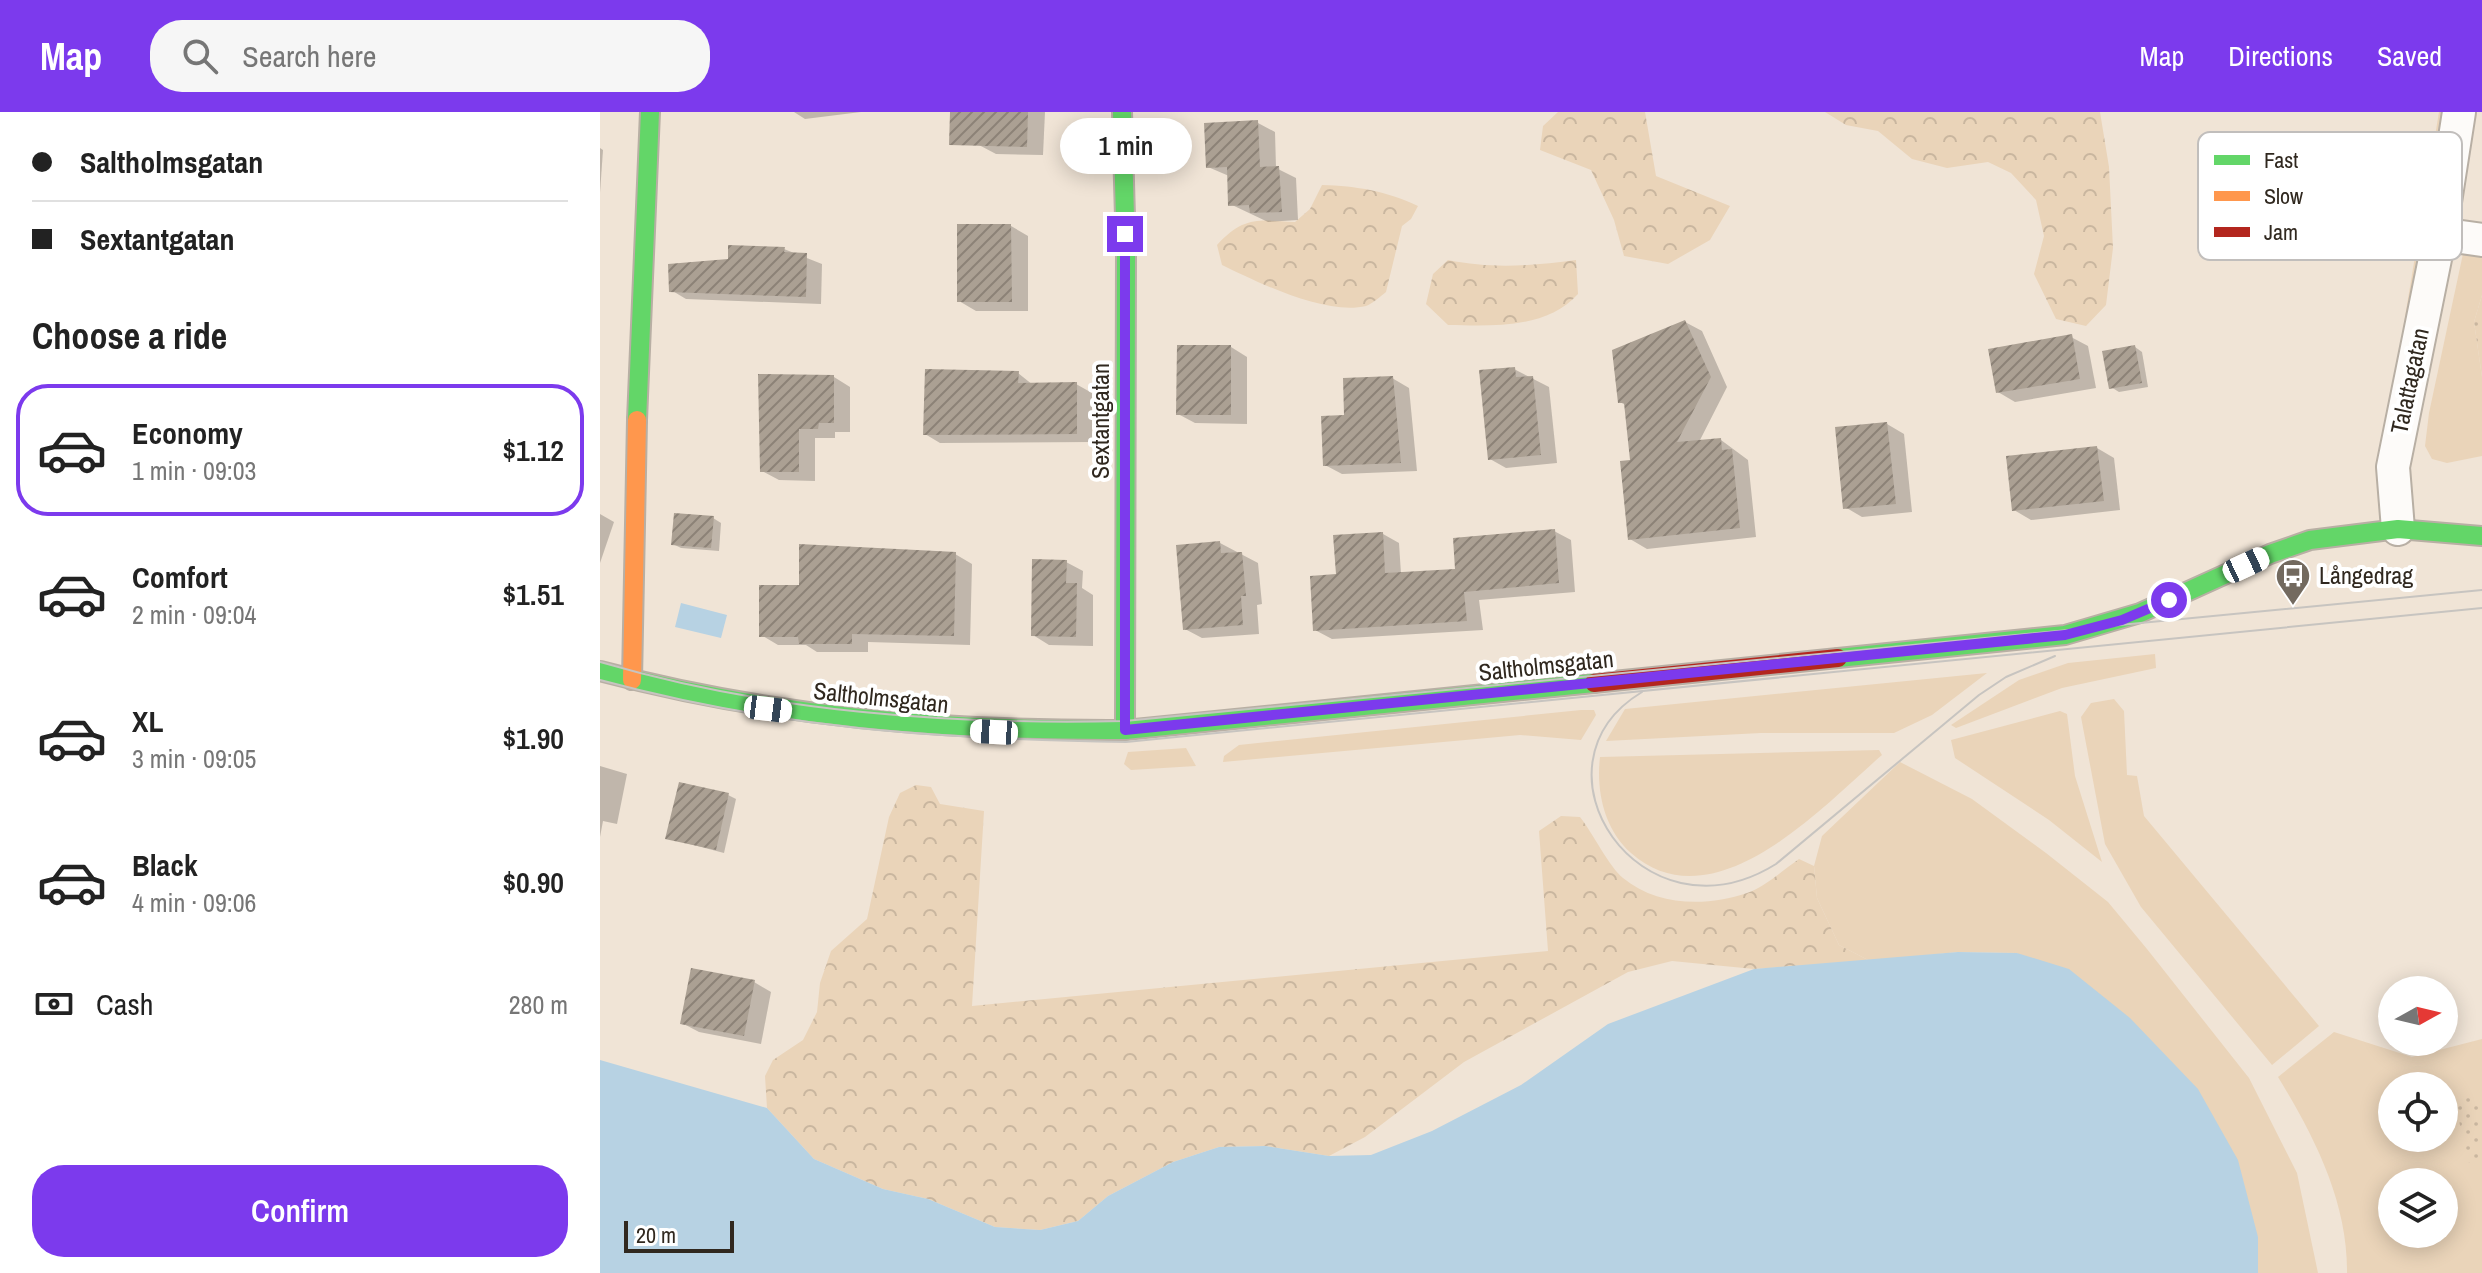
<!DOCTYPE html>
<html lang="en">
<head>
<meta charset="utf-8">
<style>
	:root { --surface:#fff; --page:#f6f6f6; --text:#222; --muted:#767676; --line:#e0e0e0; --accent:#7c3aed }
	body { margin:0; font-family:"Archivo Narrow",sans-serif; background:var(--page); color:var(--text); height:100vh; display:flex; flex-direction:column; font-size:30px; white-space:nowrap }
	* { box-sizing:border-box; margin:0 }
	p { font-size:26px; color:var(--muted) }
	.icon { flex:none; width:44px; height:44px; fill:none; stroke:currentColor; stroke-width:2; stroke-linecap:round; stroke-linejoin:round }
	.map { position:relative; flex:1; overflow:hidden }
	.details { display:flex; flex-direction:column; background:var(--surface); width:600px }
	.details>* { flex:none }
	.banner { display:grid; align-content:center; height:176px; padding:0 32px; background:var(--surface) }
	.needle { width:52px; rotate:82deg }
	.fabs { position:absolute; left:1778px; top:864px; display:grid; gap:16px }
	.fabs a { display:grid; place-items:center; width:80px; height:80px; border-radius:50%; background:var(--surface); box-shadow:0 4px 20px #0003; font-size:40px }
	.scale { position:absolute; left:24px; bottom:20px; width:110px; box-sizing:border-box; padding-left:8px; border:4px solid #30281f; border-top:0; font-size:22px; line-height:28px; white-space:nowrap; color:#30281f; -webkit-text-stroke:6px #fff; paint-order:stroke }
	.end { position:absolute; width:36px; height:36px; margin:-18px; border:10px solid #7c3aed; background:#fff; box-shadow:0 0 0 4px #fff }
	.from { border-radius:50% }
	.bubble { position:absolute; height:56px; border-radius:28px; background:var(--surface); box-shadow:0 4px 20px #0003; font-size:26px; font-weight:600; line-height:56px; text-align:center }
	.car { position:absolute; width:24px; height:48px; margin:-24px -12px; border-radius:10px; box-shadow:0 0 6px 2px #0007; background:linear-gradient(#fff 24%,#345 0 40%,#fff 0 76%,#345 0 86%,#fff 0) }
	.banner b { display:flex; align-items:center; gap:28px; height:76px; font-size:30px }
	.banner b+b { border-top:2px solid var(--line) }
	.banner i { width:20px; height:20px; background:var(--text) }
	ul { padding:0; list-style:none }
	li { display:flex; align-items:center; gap:24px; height:132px; margin:0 16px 12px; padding:0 16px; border:4px solid transparent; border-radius:32px }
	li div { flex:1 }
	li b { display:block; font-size:30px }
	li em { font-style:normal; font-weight:600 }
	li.on { border-color:var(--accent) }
	li>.icon { width:72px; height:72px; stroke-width:1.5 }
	h2 { padding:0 32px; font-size:36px; line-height:96px }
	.pay { display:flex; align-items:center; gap:20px; height:88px; padding:0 32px; font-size:30px }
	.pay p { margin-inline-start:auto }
	.action { display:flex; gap:16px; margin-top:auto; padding:16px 32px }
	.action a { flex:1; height:92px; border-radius:32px; background:var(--accent); color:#fff; font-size:32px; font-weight:600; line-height:92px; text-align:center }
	header { display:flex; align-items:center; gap:48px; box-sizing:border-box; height:112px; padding:0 40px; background:var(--accent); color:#fff }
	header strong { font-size:38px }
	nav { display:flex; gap:44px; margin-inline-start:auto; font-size:28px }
	.search { width:560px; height:72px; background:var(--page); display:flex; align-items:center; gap:20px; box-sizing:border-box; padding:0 28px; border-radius:32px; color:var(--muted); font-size:30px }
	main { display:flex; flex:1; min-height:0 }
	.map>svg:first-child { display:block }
	.green { fill:#ead4b9; fill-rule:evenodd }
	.forest { fill:url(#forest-crowns) }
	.park { fill:url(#park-dots) }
	.water { fill:#b7d2e3 }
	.shadow { fill:#0003 }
	.building { fill:url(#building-hatch) }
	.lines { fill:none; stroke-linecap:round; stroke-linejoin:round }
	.street-casing { stroke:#b8afa4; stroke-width:36 }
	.fast-casing { stroke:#b8afa4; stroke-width:22 }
	.slow-casing { stroke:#b8afa4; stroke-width:22 }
	.jam-casing { stroke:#b8afa4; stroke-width:22 }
	.street { stroke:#fdfbf9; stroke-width:32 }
	.fast { stroke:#63d668; stroke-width:18 }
	.slow { stroke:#ff974d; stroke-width:18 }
	.jam { stroke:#b3261e; stroke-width:18 }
	.tram { stroke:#c7c4c0; stroke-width:2 }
	.route { stroke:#7c3aed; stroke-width:10 }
	.labels { text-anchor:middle; stroke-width:8; stroke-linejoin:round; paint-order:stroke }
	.street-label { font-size:24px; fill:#30281f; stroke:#fff }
	.poi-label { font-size:24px; fill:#30281f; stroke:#fff; text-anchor:start }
	.key { fill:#fff; stroke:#c1bebc; stroke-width:2 }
	.key-label { font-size:22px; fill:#30281f }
</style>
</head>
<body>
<header>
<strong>Map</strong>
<div class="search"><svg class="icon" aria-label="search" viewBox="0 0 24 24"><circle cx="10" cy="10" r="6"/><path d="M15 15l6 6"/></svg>Search here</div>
<nav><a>Map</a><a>Directions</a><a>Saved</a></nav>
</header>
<main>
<section class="details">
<div class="banner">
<b><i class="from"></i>Saltholmsgatan</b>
<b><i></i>Sextantgatan</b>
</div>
<h2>Choose a ride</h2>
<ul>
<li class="on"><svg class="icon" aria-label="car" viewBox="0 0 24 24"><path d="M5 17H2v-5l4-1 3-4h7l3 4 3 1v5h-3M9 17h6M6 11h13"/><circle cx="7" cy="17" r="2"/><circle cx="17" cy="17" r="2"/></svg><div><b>Economy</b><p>1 min · 09:03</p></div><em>$1.12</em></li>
<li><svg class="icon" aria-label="car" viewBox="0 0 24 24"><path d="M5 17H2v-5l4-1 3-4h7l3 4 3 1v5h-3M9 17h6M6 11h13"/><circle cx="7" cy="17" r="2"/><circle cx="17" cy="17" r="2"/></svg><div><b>Comfort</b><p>2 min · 09:04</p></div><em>$1.51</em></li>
<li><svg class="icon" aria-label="car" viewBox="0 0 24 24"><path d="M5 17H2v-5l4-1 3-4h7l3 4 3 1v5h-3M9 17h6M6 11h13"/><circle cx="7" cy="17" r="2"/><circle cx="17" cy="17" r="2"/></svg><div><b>XL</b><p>3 min · 09:05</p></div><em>$1.90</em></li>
<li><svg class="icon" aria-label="car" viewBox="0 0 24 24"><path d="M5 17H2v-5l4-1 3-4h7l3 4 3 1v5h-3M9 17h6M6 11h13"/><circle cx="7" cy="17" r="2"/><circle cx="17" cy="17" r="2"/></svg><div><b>Black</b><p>4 min · 09:06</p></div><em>$0.90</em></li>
</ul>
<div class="pay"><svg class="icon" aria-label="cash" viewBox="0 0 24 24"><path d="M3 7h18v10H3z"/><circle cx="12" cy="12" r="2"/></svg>Cash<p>280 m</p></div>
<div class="action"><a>Confirm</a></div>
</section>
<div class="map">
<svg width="1882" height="1161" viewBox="0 0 1882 1161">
	<defs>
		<pattern id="forest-crowns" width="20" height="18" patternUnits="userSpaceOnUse" patternTransform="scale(2)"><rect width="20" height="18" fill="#ead4b9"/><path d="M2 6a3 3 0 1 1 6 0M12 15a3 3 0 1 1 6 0" fill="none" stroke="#c9b69f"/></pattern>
		<pattern id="park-dots" width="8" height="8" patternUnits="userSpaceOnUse" patternTransform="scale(2)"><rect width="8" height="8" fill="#ead4b9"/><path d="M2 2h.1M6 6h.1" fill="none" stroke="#c9b69f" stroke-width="1.8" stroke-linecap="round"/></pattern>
		<pattern id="building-hatch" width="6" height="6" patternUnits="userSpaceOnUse" patternTransform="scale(2)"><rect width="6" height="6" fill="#aba093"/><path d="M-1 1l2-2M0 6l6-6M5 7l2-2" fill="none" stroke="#8c8277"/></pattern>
	</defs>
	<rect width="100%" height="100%" fill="#f0e4d6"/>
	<!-- green -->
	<g class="green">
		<polygon points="1839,0 1855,0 1807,236 1799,241"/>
		<polygon points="1864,137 1882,140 1882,183 1874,210 1882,265 1882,344 1847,351 1832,347 1825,334 1829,301"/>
		<polygon points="1555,542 1556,556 1462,576 1356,616 1351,613 1419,568 1468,551"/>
		<polygon points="1387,561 1332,603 1294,621 1161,621 1006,629 1025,597"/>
		<polygon points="1514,587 1524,599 1527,663 1537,664 1544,704 1719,914 1672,953 1541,795 1505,732 1481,605 1491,591"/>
		<polygon points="981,598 994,598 996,603 981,628 920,623 623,650 624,644 639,633"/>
		<polygon points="1460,599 1467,602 1475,664 1502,750 1449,708 1355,646 1351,628"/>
		<polygon points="586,636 596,654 531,658 524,652 528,640"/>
		<path d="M1279 638 1282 643C1222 695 1114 814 1031 741 1004 717 996 679 1000 645Z"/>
		<polygon points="1300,650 1372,687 1446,741 1508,790 1547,837 1649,966 1697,1061 1718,1161 1658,1161 1658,1125 1417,841 1358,840 1270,849 1239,833 1217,786 1214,754 1222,724"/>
		<path d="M1734 920 1812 945 1882 927V1161H1747C1748 1090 1714 1024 1678 965ZM1792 974H1844V1026H1792ZM1792 1070H1844V1122H1792Z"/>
	</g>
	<!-- forest -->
	<g class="forest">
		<polygon points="958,0 1045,0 1056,64 1130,94 1110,128 1068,152 1024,144 1014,108 991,58 940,38 943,14"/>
		<polygon points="1225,0 1500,0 1509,55 1513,136 1506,193 1486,214 1456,207 1434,162 1444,124 1436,88 1411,61 1388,50 1347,56 1312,47 1278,19 1246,13"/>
		<path d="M722 73C757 74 786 79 818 94L811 107 802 114 786 180C781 184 772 192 766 194 726 204 657 170 622 153L617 133C644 104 658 108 695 110L710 97Z"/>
		<path d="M848 148C892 157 931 154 976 148L978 182C947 217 892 214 848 213L826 192 833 162Z"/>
		<path d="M316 673 331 675 340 692 384 699 372 894 948 839 939 719 961 704 980 705C992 720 1010 756 1023 766 1057 794 1106 795 1147 781 1165 775 1183 758 1199 747L1214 754 1217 786 1239 833 1270 849 1154 857 1072 849 1028 860 864 950 765 1025 729 1044 665 1034 619 1035 573 1050 508 1084 478 1109 440 1118 395 1115 328 1087 283 1077 214 1047 167 996 165 964 173 948 203 928 217 900 220 871 231 839 267 807 289 705 300 681Z"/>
	</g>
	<!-- park -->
	<g class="park">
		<polygon points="1882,183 1882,265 1874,210"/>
		<polygon points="1882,982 1882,1047 1869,1051 1854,988"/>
	</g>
	<!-- water -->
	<g class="water">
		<polygon points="81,491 127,503 121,526 75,515"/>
		<polygon points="1358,840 1417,841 1469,857 1530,906 1598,977 1638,1048 1658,1125 1658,1161 0,1161 0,948 167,996 214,1047 283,1077 328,1087 395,1115 440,1118 478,1109 508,1084 573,1050 619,1035 665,1034 729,1044 771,1043 832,1019 921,973 1008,912 1154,857"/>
	</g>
	<!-- shadow -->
	<g class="shadow">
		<polygon points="194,0 261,0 205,7"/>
		<polygon points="380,0 445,0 443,43 396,42 379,33"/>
		<polygon points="658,11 675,20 676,56 696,66 698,108 668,110 630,92 629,64 608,55"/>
		<polygon points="0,36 3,38 0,81"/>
		<polygon points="411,114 428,124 428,199 376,199 359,189"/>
		<polygon points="184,137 222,152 221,192 86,187 71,178 130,148"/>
		<polygon points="1085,210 1102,219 1127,275 1099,330 1121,328 1148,348 1156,425 1047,437 1030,427 1032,350 1027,294 1020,290"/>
		<polygon points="1471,225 1488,234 1496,276 1415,290 1398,280"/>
		<polygon points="631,235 647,245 647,312 595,311 578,302"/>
		<polygon points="1535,235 1542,240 1548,275 1519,280 1511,275"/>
		<polygon points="914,257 949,275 957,351 906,356 890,347"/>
		<polygon points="418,261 433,273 476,272 492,281 492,330 340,331 325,322"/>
		<polygon points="234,265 250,275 250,320 235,320 235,326 215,326 215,369 179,368 162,359"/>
		<polygon points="792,266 809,276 817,359 742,362 725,353 746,305"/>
		<polygon points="1287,312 1304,322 1312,400 1262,405 1245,395"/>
		<polygon points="1497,336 1514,346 1520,398 1431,408 1414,398"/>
		<polygon points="0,402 14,410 0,451"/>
		<polygon points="113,406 121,411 119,439 81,436 73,432"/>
		<polygon points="954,419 971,428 975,480 879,488 883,518 732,527 715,518 738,464 783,422 799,431 801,462 858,458"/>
		<polygon points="620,431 658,451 662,492 657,493 659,522 602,526 585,517"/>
		<polygon points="355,442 372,452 370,533 268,530 268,540 217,540 206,533 178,533 161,523 201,475"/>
		<polygon points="466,450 483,459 482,476 493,483 493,534 449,533 433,523"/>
		<polygon points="0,654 27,662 17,712 3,709 0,725"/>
		<polygon points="128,683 136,687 124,741 67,726"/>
		<polygon points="154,870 171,880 161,932 99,920 82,911"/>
	</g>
	<!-- building -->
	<g class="building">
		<polygon points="350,0 428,0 427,35 349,33"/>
		<polygon points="658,8 660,55 679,54 682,100 650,101 649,93 628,94 627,55 606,56 604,11"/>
		<polygon points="357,112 411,112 412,190 357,190"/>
		<polygon points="128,133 185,135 184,140 207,141 206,185 69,180 68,152 128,147"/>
		<polygon points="1085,208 1111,265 1077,330 1121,326 1122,338 1132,337 1140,416 1028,428 1020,349 1030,348 1024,291 1018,291 1012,238"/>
		<polygon points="1472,222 1480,267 1396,281 1388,237"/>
		<polygon points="577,233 631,233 631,303 576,303"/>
		<polygon points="1535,233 1542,271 1509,277 1502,239"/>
		<polygon points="915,255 916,265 933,264 941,343 888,348 879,258"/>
		<polygon points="325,257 419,259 418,271 477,270 477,322 323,323"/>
		<polygon points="158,262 234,263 234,311 219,311 218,317 199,317 199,360 160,360"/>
		<polygon points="793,264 801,351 723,354 721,304 744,303 743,266"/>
		<polygon points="1287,310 1296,392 1243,397 1235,315"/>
		<polygon points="1497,334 1504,389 1412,399 1406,344"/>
		<polygon points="74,401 114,404 111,436 71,433"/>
		<polygon points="955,417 959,471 864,480 867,509 713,519 710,464 736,462 733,423 783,420 785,461 855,457 853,426"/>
		<polygon points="620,429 621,441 642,440 646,484 641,484 643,513 583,518 576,433"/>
		<polygon points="199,432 356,440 354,524 252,522 252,532 199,532 198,525 159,525 159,473 199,473"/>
		<polygon points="432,447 467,448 466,471 477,471 476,525 431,524"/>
		<polygon points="79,670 129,681 116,738 65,727"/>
		<polygon points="91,856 155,868 144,924 80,912"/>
	</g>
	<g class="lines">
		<defs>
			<g id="street">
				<polyline points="1840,122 1882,128"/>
				<polyline points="1798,417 1793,355 1840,122 1859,0"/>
			</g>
			<g id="fast">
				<polyline points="522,0 526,140 525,618"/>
				<polyline points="37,308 50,0"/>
				<polyline points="1238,546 1465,523 1540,501 1670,442 1710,428 1798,417 1882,424"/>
				<path d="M0 559C173 605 346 619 525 618L994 571"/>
			</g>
			<polyline id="slow" points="32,568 37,308"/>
			<polyline id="jam" points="994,571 1238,546"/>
		</defs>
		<!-- street casing -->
		<use href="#street" class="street-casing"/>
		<!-- fast casing -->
		<use href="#fast" class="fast-casing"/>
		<!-- slow casing -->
		<use href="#slow" class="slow-casing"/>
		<!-- jam casing -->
		<use href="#jam" class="jam-casing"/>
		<!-- street -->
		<use href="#street" class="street"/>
		<!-- fast -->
		<use href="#fast" class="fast"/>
		<!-- slow -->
		<use href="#slow" class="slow"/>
		<!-- jam -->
		<use href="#jam" class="jam"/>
		<!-- tram -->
		<g class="tram">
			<path d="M0 550C171 600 348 613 525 609L1882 478"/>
			<path d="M0 568C182 617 338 627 526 630L1882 496"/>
			<path d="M1042 580C920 654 1041 836 1176 752L1379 583 1406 565 1455 544"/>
		</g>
	</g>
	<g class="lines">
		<!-- route -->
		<polyline class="route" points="525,122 525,618 1465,523 1522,508 1569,488"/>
	</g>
	<!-- icons -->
	<defs>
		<symbol id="bus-pin" viewBox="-11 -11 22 30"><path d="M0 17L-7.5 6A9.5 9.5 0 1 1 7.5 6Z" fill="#736a5f" stroke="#fff"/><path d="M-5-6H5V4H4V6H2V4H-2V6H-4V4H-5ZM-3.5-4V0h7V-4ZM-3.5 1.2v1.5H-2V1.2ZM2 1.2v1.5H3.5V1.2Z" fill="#fff"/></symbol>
	</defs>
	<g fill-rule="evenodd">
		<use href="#bus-pin" x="1673" y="444" width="40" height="54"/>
	</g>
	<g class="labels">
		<!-- street labels -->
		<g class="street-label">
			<text transform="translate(1810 269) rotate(-78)" y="8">Talattagatan</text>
			<text transform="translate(501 309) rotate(-90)" y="8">Sextantgatan</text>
			<text transform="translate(946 554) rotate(-6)" y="8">Saltholmsgatan</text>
			<text transform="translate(281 586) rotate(6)" y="8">Saltholmsgatan</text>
		</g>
		<!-- poi labels -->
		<g class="poi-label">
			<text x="1719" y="472">Långedrag</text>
		</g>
	</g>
	<!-- legend -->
	<rect x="1598" y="20" width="264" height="128" rx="12" class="key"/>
	<rect x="1614" y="43" width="36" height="10" fill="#63d668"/>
	<rect x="1614" y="79" width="36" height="10" fill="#ff974d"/>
	<rect x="1614" y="115" width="36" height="10" fill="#b3261e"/>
	<g class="key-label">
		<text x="1664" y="56">Fast</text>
		<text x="1664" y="92">Slow</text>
		<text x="1664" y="128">Jam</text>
	</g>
</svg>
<div class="fabs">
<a><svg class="needle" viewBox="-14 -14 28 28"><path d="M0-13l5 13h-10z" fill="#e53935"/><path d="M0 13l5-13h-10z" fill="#767676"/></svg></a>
<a><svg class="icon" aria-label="locate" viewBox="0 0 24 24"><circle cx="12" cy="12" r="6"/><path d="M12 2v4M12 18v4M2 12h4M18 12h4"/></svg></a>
<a><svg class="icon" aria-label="layers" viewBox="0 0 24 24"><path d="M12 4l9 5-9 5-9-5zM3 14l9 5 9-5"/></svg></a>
</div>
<div class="scale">20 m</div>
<i class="end from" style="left:1569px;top:488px"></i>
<i class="end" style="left:525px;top:122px"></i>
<div class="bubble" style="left:460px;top:6px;width:132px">1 min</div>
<i class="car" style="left:1646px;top:453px;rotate:65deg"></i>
<i class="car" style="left:168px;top:597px;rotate:97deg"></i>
<i class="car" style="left:394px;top:620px;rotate:273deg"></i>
</div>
</main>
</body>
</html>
